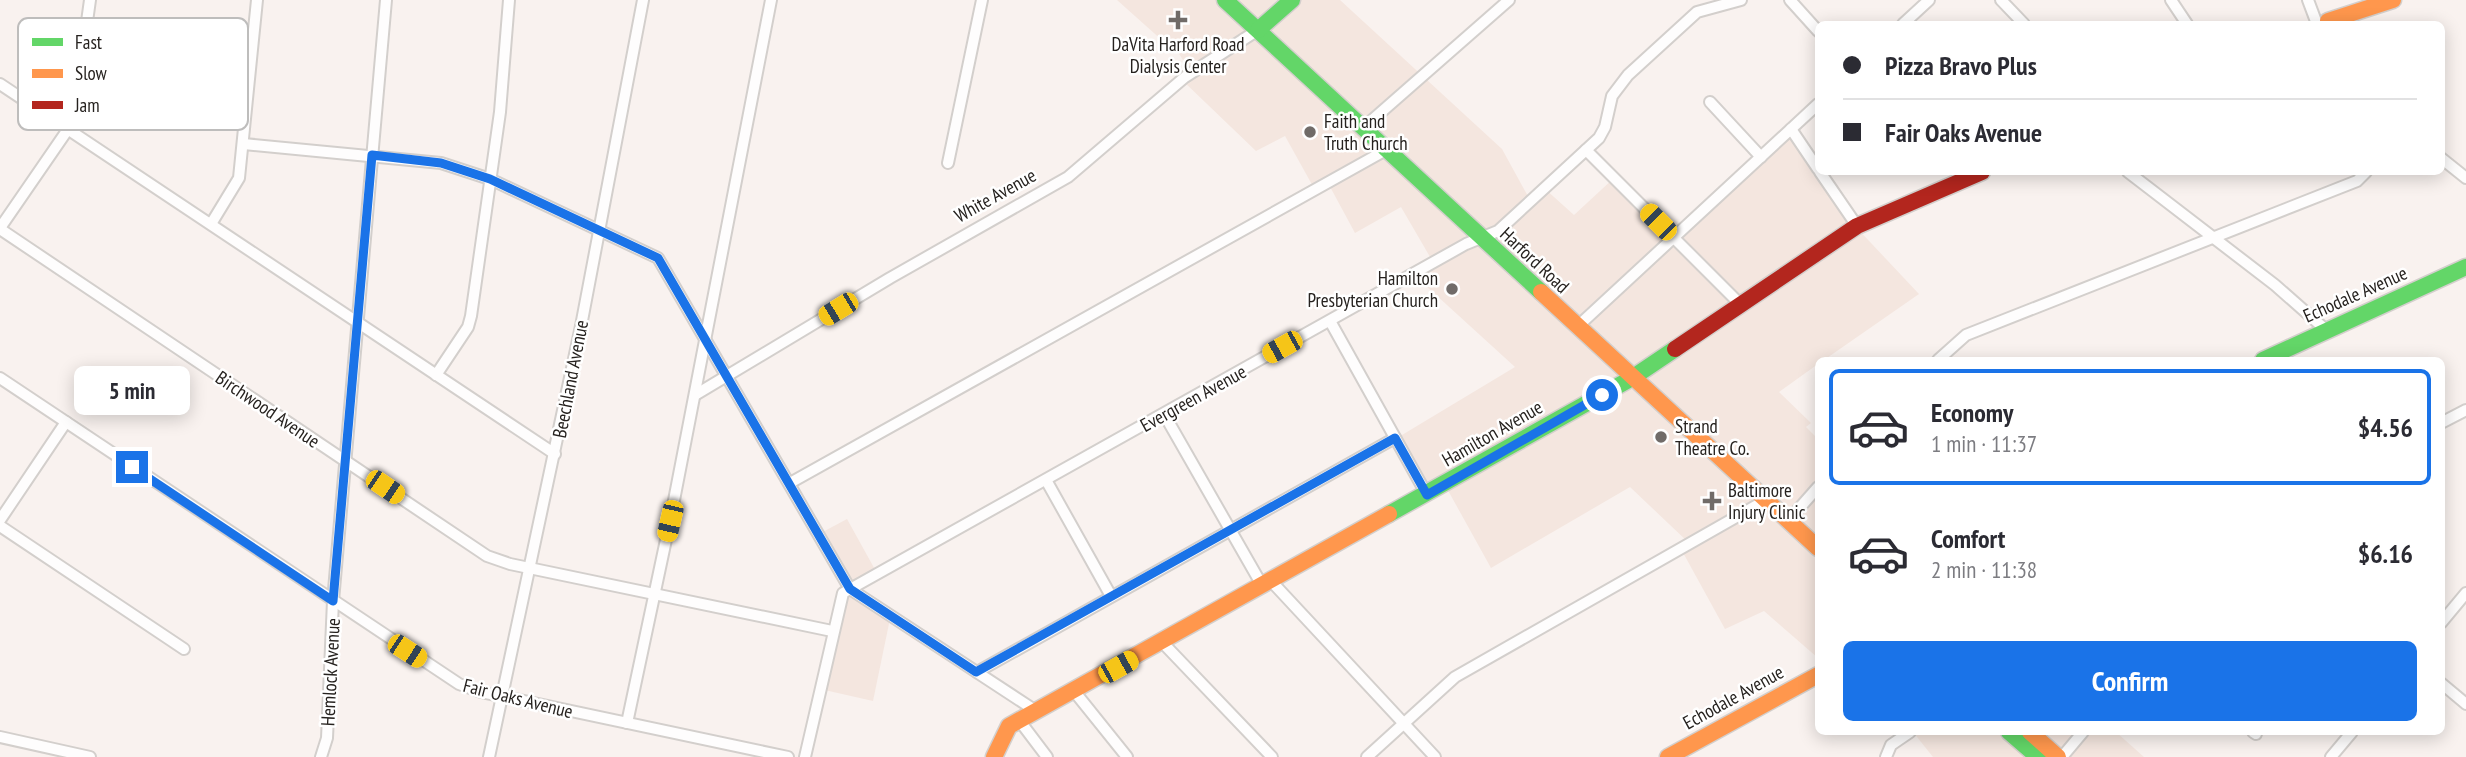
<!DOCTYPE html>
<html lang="en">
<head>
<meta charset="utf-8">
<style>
	:root { --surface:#fff; --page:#f7f7f7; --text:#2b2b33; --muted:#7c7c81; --line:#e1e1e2; --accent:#1a73e8 }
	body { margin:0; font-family:"PT Sans Narrow",sans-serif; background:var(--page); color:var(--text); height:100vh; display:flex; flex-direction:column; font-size:26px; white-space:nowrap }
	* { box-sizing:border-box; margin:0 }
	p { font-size:23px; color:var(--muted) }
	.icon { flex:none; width:38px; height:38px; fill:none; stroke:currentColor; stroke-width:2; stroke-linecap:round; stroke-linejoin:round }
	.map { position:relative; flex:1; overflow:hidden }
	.side { position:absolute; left:1815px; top:357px; width:630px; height:378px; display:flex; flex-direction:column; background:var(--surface); border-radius:10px; box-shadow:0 4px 18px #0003 }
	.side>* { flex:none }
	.banner { position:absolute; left:1815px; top:21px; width:630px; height:154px; border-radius:10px; box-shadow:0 4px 18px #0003; display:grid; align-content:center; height:154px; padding:0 28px; background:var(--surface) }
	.end { position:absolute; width:32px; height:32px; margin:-16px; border:9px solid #1a73e8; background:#fff; box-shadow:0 0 0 4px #fff }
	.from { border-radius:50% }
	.bubble { position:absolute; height:49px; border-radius:10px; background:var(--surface); box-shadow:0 4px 18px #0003; font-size:23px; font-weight:800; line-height:49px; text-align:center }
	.car { position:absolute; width:21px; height:42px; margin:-21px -10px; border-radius:9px; box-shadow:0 0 5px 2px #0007; background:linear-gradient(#f5c518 24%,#345 0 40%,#f5c518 0 76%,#345 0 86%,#f5c518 0) }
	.banner b { display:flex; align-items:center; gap:24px; height:66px; font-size:26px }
	.banner b+b { border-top:2px solid var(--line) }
	.banner i { width:18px; height:18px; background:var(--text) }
	ul { padding:12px 0 0; list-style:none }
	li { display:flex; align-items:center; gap:21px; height:116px; margin:0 14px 10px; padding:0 14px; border:4px solid transparent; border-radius:10px }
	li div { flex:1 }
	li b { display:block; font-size:26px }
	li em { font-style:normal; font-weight:800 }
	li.selected { border-color:var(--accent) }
	li>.icon { width:63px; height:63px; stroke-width:1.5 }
	.cta { display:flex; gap:14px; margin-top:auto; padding:14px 28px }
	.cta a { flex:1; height:80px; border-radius:10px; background:var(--accent); color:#fff; font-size:28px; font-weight:800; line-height:80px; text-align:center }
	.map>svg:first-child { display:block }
	.built { fill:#f4e6df }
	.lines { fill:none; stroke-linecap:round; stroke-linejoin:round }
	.street-casing { stroke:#d3cfcc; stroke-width:14 }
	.fast-casing { stroke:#d3cfcc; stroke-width:19 }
	.slow-casing { stroke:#d3cfcc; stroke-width:19 }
	.jam-casing { stroke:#d3cfcc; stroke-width:19 }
	.street { stroke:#fefdfd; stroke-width:10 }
	.fast { stroke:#63d668; stroke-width:16 }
	.slow { stroke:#ff974d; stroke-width:16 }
	.jam { stroke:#b3261e; stroke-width:16 }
	.route { stroke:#1a73e8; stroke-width:9 }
	.poi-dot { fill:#706b68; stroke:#fff; stroke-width:2.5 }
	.labels { text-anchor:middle; stroke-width:5; stroke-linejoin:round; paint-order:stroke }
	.poi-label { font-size:19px; fill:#26221f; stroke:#fff; text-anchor:start }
	.street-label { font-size:19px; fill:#26221f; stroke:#fff }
	.key { fill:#fff; stroke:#bebdbc; stroke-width:2 }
	.key-label { font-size:19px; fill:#26221f }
</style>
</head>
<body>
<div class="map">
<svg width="2466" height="757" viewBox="0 0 2466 757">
	<rect width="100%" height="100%" fill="#f9f2ef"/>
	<!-- built -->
	<g class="built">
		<polygon points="1117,0 1340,0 1502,149 1530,200 1544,188 1574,215 1614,178 1673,239 1795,126 1818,159 1818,172 1827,172 1862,221 1855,226 1919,294 1824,360 1818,360 1818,364 1779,392 1811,423 1806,427 1818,439 1818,658 1764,611 1725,629 1681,549 1689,543 1630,487 1491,568 1445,485 1427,494 1397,438 1515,367 1413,274 1433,262 1401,207 1355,233 1328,183 1315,190 1285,136 1256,151 1182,80 1191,73 1170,39 1164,42"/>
		<polygon points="847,519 878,575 854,587 891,614 873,701 820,689 843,577 819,534"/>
		<polygon points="1913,732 2116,732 2144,757 1933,757"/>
	</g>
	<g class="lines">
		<defs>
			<g id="street">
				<polyline points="1790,0 1818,31"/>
				<polyline points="2001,0 2024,24"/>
				<polyline points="2171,0 2187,24"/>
				<polyline points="2308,0 2317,24"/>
				<polyline points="1903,24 1929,0"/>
				<polyline points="0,84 555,454"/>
				<polyline points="1710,102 1761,157"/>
				<polyline points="1363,128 1509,0"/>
				<polyline points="1791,129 1818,169"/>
				<polyline points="244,144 441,163 490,179 658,258 850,589 1036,711"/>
				<polyline points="1586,150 1740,304"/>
				<polyline points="2441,158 2466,178"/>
				<polyline points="948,163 982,0"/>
				<polyline points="1820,172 1857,226"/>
				<polyline points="2128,172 2275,285 2326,330"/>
				<polyline points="211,224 239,178 257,0"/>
				<polyline points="0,228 73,122 90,0"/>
				<polyline points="0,229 487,556 510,564 832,631"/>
				<polyline points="1330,321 1427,495"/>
				<polyline points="1577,327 1818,104"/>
				<polyline points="1938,360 1966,335 2357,181 2366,172"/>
				<polyline points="436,375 468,327 471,316 500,112 509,0"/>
				<polyline points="0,378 459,684 481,692 788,757"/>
				<polyline points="695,395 890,278 1068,177 1185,77 1258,30"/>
				<polyline points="1164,414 1263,587"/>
				<polyline points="2441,423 2466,410"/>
				<polyline points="1046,480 1111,596"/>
				<polyline points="790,483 1386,150"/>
				<polyline points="0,520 66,422"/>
				<polyline points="1788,521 1818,487"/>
				<polyline points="0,526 184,649"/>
				<polyline points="1272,582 1435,757"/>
				<polyline points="2441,623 2466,593"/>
				<polyline points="1162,642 1272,757"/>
				<polyline points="977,672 1395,438"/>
				<polyline points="2441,683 2466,704"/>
				<polyline points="1074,691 1127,757"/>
				<polyline points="1019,720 1047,757"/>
				<polyline points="627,723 670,521 771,0"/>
				<polyline points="2253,732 2256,734"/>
				<polyline points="0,737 90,757"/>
				<polyline points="321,757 327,738 333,601 386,0"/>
				<polyline points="489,757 581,326 643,0"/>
				<polyline points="805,757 843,593 1466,244 1498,231 1599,138 1605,127 1612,96 1628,75 1697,12 1741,0"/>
				<polyline points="1367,757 1455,677 1766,500"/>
				<polyline points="1886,757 1891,745 1910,732"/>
				<polyline points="2062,757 2083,732"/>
				<polyline points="2331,757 2352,732"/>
			</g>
			<g id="fast">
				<polyline points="1225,0 1541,292"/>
				<polyline points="1258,30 1292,0"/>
				<polyline points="2263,360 2466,267"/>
				<polyline points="1389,514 1632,378 1675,349"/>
				<polyline points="2009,732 2038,757"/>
			</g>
			<g id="slow">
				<polyline points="2328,21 2393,0"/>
				<polyline points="1541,292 1818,548"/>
				<polyline points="2030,732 2058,757"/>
				<polyline points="994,757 1009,726 1389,514"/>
				<polyline points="1668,757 1818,675"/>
			</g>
			<polyline id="jam" points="1675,349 1857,226 1982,172"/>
		</defs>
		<!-- street casing -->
		<use href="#street" class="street-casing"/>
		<!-- fast casing -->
		<use href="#fast" class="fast-casing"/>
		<!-- slow casing -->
		<use href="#slow" class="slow-casing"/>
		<!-- jam casing -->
		<use href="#jam" class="jam-casing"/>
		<!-- street -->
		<use href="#street" class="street"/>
		<!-- fast -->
		<use href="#fast" class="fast"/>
		<!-- slow -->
		<use href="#slow" class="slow"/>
		<!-- jam -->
		<use href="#jam" class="jam"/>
	</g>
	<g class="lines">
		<!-- route -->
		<polyline class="route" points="132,467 333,601 372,155 441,163 490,179 658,258 850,589 976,672 1395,438 1427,495 1602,395"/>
	</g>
	<!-- markers -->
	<g class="poi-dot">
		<path d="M1174.5 9.5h7v7h7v7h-7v7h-7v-7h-7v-7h7z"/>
		<circle cx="1310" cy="132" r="7"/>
		<circle cx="1452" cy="289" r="7"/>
		<circle cx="1661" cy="437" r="7"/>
		<path d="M1708.5 490.5h7v7h7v7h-7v7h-7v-7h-7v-7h7z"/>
	</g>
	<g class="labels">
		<!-- poi labels -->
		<g class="poi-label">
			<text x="1178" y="51" text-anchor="middle">DaVita Harford Road<tspan x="1178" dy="22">Dialysis Center</tspan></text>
			<text x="1324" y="128">Faith and<tspan x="1324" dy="22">Truth Church</tspan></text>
			<text x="1438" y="285" text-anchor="end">Hamilton<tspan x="1438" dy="22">Presbyterian Church</tspan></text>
			<text x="1675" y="433">Strand<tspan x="1675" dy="22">Theatre Co.</tspan></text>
			<text x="1728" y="497">Baltimore<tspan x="1728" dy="22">Injury Clinic</tspan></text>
		</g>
		<!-- street labels -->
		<g class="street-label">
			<text transform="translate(995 195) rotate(-29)" y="7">White Avenue</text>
			<text transform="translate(1535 260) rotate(43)" y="7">Harford Road</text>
			<text transform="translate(2355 294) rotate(-24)" y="7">Echodale Avenue</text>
			<text transform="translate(570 379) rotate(-79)" y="7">Beechland Avenue</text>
			<text transform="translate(1193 398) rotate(-29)" y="7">Evergreen Avenue</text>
			<text transform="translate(268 409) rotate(34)" y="7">Birchwood Avenue</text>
			<text transform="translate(1492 433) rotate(-30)" y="7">Hamilton Avenue</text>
			<text transform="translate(330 672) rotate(-87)" y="7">Hemlock Avenue</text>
			<text transform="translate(1733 697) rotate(-29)" y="7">Echodale Avenue</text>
			<text transform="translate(518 698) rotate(14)" y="7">Fair Oaks Avenue</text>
		</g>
	</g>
	<!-- legend -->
	<rect x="18" y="18" width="230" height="112" rx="10" class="key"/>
	<rect x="32" y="38" width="31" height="8" fill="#63d668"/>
	<rect x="32" y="69" width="31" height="9" fill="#ff974d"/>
	<rect x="32" y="101" width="31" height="8" fill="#b3261e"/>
	<g class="key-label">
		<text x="75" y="49">Fast</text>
		<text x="75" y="80">Slow</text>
		<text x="75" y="112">Jam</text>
	</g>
</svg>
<i class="end from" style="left:1602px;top:395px"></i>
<i class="end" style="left:132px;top:467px"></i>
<div class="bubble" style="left:74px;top:366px;width:116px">5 min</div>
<i class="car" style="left:1658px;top:222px;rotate:315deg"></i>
<i class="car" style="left:838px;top:309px;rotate:239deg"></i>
<i class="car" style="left:1282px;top:347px;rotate:241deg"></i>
<i class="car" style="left:385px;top:487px;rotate:124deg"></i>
<i class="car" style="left:670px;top:521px;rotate:193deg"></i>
<i class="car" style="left:407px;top:651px;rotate:123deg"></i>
<i class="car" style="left:1118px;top:667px;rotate:61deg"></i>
<div class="banner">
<b><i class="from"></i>Pizza Bravo Plus</b>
<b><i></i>Fair Oaks Avenue</b>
</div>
<section class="side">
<ul>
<li class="selected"><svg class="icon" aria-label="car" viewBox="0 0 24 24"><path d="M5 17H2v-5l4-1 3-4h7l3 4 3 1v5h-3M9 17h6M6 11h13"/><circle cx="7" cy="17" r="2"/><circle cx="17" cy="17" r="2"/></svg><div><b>Economy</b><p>1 min · 11:37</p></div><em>$4.56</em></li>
<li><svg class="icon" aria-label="car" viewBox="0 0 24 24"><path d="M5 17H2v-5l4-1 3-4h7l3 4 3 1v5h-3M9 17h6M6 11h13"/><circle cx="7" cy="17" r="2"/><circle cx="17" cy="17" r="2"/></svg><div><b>Comfort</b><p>2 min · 11:38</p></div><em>$6.16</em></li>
</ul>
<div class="cta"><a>Confirm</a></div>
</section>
</div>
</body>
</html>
